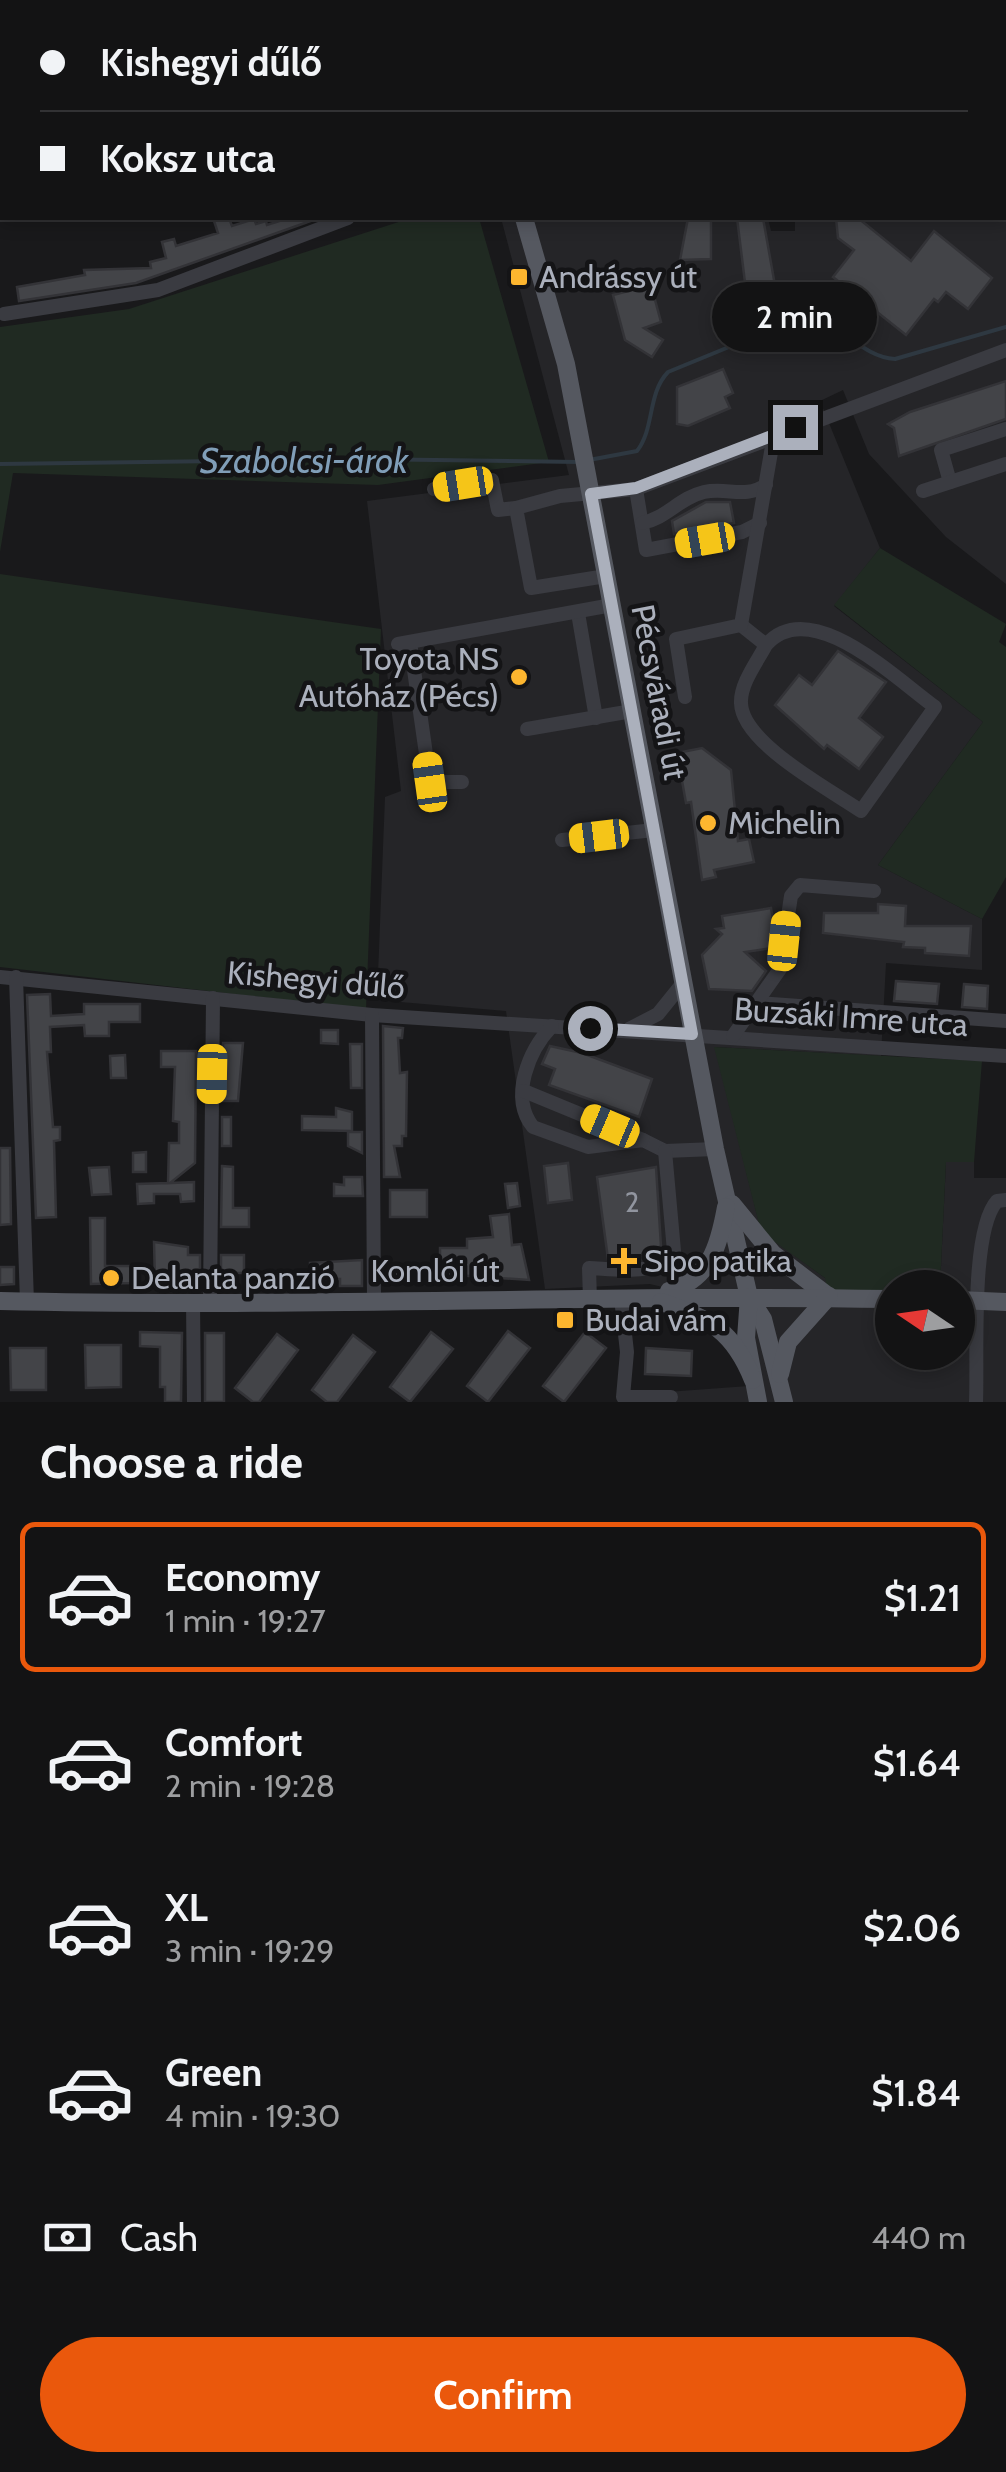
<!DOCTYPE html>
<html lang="en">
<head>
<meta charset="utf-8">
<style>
	:root { --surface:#131314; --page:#1c1c1d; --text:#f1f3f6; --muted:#9d9ea0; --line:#323234; --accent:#ea580c }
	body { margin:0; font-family:Cabin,sans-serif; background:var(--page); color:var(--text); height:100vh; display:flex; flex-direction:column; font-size:38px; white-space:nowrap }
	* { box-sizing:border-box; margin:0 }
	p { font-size:32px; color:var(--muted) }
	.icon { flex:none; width:55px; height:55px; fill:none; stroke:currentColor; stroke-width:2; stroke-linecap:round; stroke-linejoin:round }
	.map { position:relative; height:1402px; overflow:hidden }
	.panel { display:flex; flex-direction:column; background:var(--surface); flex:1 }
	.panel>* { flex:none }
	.top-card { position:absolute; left:0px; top:0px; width:1008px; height:220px; box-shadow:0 5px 15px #0003,0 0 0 2px var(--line); display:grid; align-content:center; height:220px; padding:0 40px; background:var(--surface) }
	.needle { width:65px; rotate:283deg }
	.fabs { position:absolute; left:875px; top:1270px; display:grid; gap:20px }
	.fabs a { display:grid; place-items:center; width:100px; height:100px; border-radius:50%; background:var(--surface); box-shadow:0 5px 15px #0003,0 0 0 2px var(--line); font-size:50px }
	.end { position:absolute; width:45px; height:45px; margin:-22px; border:12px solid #abb0bc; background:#111; box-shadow:0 0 0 5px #111 }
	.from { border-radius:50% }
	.bubble { position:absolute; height:70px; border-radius:35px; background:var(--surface); box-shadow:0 5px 15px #0003,0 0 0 2px var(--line); font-size:32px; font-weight:600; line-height:70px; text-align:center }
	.car { position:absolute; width:30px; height:60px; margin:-30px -15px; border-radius:12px; box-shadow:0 0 8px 2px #0007; background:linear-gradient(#f5c518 24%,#345 0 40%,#f5c518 0 76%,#345 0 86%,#f5c518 0) }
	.top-card b { display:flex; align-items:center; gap:35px; height:95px; font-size:38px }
	.top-card b+b { border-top:2px solid var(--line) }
	.top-card i { width:25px; height:25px; background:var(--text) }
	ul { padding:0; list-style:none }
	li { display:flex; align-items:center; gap:30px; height:150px; margin:0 20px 15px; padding:0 20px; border:5px solid transparent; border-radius:15px }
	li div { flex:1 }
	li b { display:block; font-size:38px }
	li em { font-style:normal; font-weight:600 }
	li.current { border-color:var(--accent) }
	li>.icon { width:90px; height:90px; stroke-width:1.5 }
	h2 { padding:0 40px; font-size:45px; line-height:120px }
	.pay { display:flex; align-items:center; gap:25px; height:110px; padding:0 40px; font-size:38px }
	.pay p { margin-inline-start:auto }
	.primary-button { display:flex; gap:20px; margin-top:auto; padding:20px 40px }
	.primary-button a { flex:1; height:115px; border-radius:60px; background:var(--accent); color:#fff; font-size:40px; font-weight:600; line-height:115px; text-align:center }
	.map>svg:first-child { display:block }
	.built { fill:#252528 }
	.green { fill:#202a22 }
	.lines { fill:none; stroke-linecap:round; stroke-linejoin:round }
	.stream { stroke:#2e3841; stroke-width:4 }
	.building { fill:#434448; stroke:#333337; stroke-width:2.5 }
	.minor { stroke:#3a3b41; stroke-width:14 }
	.major { stroke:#555860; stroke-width:18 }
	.route { stroke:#abb0bc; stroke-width:12 }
	.poi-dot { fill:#fdb62f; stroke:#141416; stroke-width:4 }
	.labels { text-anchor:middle; stroke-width:9; stroke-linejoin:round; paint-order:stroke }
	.number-label { font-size:28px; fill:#91959f }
	.poi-label { font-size:32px; fill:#abb0bc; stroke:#141416; text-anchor:start }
	.street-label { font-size:32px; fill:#abb0bc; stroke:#141416 }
	.water-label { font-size:35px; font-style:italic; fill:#809eb8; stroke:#141416 }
</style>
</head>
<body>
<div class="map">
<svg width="1006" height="1402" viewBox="0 0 1006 1402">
	<rect width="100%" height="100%" fill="#19191b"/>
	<!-- built -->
	<g class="built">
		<polygon points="400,0 720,0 723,2 401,2"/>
		<polygon points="1006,202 1006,584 946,537 869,454 843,390 820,401 880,548 834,606 983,722 878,865 982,919 982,970 886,963 881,1056 715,1047 761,1231 825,1278 892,1307 892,1352 958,1352 958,1288 940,1287 946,1162 974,1162 974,1178 1006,1178 1006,1402 667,1402 667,1392 762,1385 750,1308 650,1284 545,1289 506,1011 377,1000 385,797 401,791 367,501 569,475 501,218 768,218 771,231 795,231 795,218 1005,218"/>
	</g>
	<!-- green -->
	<g class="green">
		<polygon points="720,0 905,0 905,2 723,2"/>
		<polygon points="411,218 479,218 549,462 378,485 13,473 0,552 0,327 129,309"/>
		<polygon points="880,548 1006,624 999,642 1006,647 1006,877 982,919 878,865 983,722 834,605"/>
		<polygon points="0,574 381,629 366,1009 0,967"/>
		<polygon points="714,1047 982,1061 974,1162 946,1162 940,1287 892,1288 892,1307 830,1304 825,1278 761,1232"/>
	</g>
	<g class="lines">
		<!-- stream -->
		<g class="stream">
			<path d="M589 460 637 451C655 428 647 394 668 372L807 315C841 321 860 357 895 359L1006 327"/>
			<polyline points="0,464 361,459 580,462"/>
		</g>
	</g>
	<!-- building -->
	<g class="building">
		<polygon points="213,218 229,218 232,226 254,219 256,224 266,221 267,225 289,218 319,218 136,283 19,301 17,287 85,275 84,270 151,268 150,262 166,258 162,242 174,239 176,246 218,233"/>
		<polygon points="688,218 711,218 711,259 680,260"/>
		<polygon points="737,218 763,218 781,319 750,323"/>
		<polygon points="836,218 858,218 911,261 934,231 992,278 968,309 946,292 938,302 934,299 906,335 833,277 854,250 838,238"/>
		<polygon points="651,285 661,322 644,328 663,340 652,357 625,340 613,295"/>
		<polygon points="723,369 733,393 725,397 730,408 688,426 677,424 677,387"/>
		<polygon points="1006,381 1006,419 899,456 894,428 888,424 910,412"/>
		<polygon points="706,502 730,502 734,523 674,534 672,521"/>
		<polygon points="838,651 886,682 859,718 883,737 859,769 827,745 824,749 775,705 799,675 812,685"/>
		<polygon points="702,748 731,770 738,841 749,839 754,862 714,870 716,877 702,880 691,802 686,803 677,753"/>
		<polygon points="878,904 906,906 905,926 971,926 969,956 925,953 925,948 903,947 904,942 823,933 824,913 878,913"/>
		<polygon points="771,908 775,930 772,948 745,952 766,971 752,991 709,989 702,955 722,934 716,929 724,928 722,916"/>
		<polygon points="896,981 939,984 937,1004 894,1001"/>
		<polygon points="964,984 988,986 987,1009 962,1007"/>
		<polygon points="50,994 51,1016 84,1014 84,1004 140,1004 140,1022 109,1022 109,1036 85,1036 84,1025 50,1027 51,1052 47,1052 53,1127 60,1127 60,1140 54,1141 56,1217 36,1218 27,995"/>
		<polygon points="383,1026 403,1028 402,1038 398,1038 400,1073 407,1072 406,1136 402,1136 402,1146 394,1146 400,1177 384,1177"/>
		<polygon points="321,1030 338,1030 338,1044 321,1043"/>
		<polygon points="223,1043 243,1043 238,1101 223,1101"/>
		<polygon points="350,1044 362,1044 362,1088 351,1088"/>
		<polygon points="550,1046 582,1053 652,1079 639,1117 549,1085 555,1069 542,1064"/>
		<polygon points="161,1051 196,1051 195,1163 170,1183 194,1182 194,1201 181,1202 180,1194 154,1194 154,1203 138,1204 137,1184 168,1183 169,1143 179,1143 179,1122 173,1121 175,1067 161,1067"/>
		<polygon points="125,1055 126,1078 111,1078 110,1056"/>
		<polygon points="336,1108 352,1112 352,1131 302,1130 302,1116 336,1117"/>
		<rect x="222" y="1117" width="9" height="29"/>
		<polygon points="348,1132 362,1132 362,1153 348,1146"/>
		<polygon points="0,1148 10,1148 11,1224 0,1225"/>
		<polygon points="146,1152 146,1172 133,1172 133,1153"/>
		<polygon points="568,1163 572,1200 548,1203 544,1166"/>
		<polygon points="222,1166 233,1167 233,1208 249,1208 249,1227 221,1227"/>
		<polygon points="109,1167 111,1194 92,1195 89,1168"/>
		<polygon points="656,1167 661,1246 635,1259 608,1259 597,1177"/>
		<polygon points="344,1177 362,1177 363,1196 334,1196 334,1184 344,1185"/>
		<polygon points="517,1183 520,1206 508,1208 505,1184"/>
		<rect x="390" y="1190" width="37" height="27"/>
		<polygon points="509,1214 512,1245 521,1244 529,1280 440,1274 440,1248 467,1248 467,1239 493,1237 490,1216"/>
		<polygon points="90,1218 105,1218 105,1266 134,1266 134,1283 91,1284"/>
		<polygon points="154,1242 188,1247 188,1255 200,1255 200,1273 174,1275 174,1282 155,1282"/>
		<rect x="221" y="1255" width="23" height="18"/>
		<polygon points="362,1260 362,1286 340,1286 340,1279 310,1279 310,1263"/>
		<polygon points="430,1266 430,1281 384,1283 384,1268"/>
		<polygon points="0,1267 14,1267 14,1284 0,1285"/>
		<polygon points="508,1331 530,1348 488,1402 467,1386"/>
		<polygon points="140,1332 182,1333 181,1402 165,1402 165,1387 160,1387 160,1347 140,1346"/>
		<polygon points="431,1332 453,1349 410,1402 390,1387"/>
		<polygon points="585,1332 606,1348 564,1402 543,1386"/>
		<rect x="205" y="1333" width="19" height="69"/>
		<polygon points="277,1334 298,1350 259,1402 253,1402 235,1388"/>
		<polygon points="353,1335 375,1352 337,1402 327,1402 312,1390"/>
		<polygon points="85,1345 121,1345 121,1387 86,1388"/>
		<polygon points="10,1348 46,1348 46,1390 11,1390"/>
		<polygon points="646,1348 692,1351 691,1376 645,1374"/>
	</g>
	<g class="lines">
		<!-- minor -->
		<g class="minor">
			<polyline points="990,0 991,2"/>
			<polyline points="205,2 206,0"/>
			<polyline points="1005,28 1006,30"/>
			<polyline points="0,65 2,66"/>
			<polyline points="4,314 158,290 348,218"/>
			<polyline points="950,482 941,450 1006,429"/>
			<polyline points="434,489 492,480 498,510 516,508"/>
			<polyline points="636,489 646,550 742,532 760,523"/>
			<polyline points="923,491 1006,464"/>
			<path d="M642 523C667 518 679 498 704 492 727 487 745 499 766 485"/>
			<polyline points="606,576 531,588 516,508 560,496 636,489 1006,350"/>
			<polyline points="578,613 596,718"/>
			<path d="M741 625 766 645C757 662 740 684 741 703 742 743 829 789 861 811L935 707C896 679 810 594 766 645"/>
			<polyline points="410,642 430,782 462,782"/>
			<polyline points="398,644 612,605"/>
			<polyline points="685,697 676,639 741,625 774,435"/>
			<polyline points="527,729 632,711"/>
			<polyline points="562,840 654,830"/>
			<polyline points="0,977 372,1015 1006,1056"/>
			<polyline points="16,977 27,1302"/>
			<polyline points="758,1003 1006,1021"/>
			<polyline points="372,1015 374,1301"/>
			<path d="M552 1026C529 1050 509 1097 533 1127L588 1147 643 1140 665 1151 715 1149"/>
			<polyline points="629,1029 658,1014 683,983"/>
			<polyline points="733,1036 780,969 791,896 800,885 874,891"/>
			<polyline points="524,1091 643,1140"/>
			<polyline points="621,1298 627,1352 623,1397 671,1397"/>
			<path d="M590 1300 589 1268C615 1269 660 1277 674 1251L665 1151"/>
			<polyline points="193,1301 194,1402"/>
			<polyline points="210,1301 213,998"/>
			<path d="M976 1402C978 1358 970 1231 997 1201L1006 1200"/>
		</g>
		<!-- major -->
		<g class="major">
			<polyline points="412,0 414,2"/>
			<polyline points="790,0 793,2"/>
			<polyline points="1005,173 1006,173"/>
			<polyline points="524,218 566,364 715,1149 749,1297 763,1319 784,1402"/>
			<polyline points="732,1204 773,1254 828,1296"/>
			<path d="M669 1291C710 1279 719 1246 726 1207"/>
			<polyline points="749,1297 746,1338 758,1402"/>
			<polyline points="958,1300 1006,1302"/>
			<path d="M0 1301C298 1308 595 1294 892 1299"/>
			<path d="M661 1302C710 1318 734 1332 753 1380"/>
			<polyline points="780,1374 788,1342 829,1296"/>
		</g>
	</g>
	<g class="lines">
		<!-- route -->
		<polyline class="route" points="590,1028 692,1034 591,494 636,488 795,427"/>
	</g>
	<!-- markers -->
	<g class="poi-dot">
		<rect x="509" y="267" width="20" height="20" rx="5"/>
		<circle cx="519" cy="677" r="10"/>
		<circle cx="708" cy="823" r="10"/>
		<path d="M619 1246h10v10h10v10h-10v10h-10v-10h-10v-10h10z"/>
		<circle cx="111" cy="1278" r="10"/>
		<rect x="555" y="1310" width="20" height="20" rx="5"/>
	</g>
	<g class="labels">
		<!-- number labels -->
		<g class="number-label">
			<text x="632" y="1212">2</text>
		</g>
		<!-- poi labels -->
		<g class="poi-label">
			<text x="539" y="288">Andrássy út</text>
			<text x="499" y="670" text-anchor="end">Toyota NS<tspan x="499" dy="37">Autóház (Pécs)</tspan></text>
			<text x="728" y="834">Michelin</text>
			<text x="644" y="1272">Sipo patika</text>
			<text x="131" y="1289">Delanta panzió</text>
			<text x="585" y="1331">Budai vám</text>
		</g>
		<!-- street labels -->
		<g class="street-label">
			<text transform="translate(659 692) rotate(79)" y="11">Pécsváradi út</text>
			<text transform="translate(316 980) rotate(5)" y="11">Kishegyi dűlő</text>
			<text transform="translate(851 1017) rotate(4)" y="11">Buzsáki Imre utca</text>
			<text x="435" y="1282">Komlói út</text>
		</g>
		<!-- water labels -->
		<g class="water-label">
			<text x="304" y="473">Szabolcsi-árok</text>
		</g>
	</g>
</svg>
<div class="fabs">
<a><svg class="needle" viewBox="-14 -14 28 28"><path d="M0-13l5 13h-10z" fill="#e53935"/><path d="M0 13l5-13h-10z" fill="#9d9ea0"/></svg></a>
</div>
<i class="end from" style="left:590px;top:1028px"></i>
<i class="end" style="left:795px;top:427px"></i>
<div class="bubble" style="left:712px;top:282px;width:165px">2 min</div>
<i class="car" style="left:463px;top:484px;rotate:261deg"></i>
<i class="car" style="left:705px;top:540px;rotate:260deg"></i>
<i class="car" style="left:430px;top:782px;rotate:352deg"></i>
<i class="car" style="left:599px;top:836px;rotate:263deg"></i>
<i class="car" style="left:784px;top:941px;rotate:6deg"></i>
<i class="car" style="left:212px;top:1074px;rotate:181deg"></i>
<i class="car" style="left:610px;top:1126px;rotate:293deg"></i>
<div class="top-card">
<b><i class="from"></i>Kishegyi dűlő</b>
<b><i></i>Koksz utca</b>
</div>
</div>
<section class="panel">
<h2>Choose a ride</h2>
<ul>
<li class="current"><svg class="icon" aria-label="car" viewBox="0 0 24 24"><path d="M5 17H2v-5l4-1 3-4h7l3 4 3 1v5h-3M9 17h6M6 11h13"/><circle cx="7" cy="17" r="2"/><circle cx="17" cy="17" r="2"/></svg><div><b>Economy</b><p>1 min · 19:27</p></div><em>$1.21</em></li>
<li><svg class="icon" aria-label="car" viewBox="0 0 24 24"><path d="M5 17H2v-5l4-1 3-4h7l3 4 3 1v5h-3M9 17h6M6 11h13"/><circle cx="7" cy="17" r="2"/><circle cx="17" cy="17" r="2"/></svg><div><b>Comfort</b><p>2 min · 19:28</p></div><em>$1.64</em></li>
<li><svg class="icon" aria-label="car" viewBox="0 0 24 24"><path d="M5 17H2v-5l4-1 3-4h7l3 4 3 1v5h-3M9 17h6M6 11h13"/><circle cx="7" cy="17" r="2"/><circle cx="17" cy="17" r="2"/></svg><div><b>XL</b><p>3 min · 19:29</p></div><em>$2.06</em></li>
<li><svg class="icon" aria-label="car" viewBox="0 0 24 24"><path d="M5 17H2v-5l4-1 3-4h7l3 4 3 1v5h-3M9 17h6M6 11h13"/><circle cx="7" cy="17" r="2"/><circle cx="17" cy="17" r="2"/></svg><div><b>Green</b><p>4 min · 19:30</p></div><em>$1.84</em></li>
</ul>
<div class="pay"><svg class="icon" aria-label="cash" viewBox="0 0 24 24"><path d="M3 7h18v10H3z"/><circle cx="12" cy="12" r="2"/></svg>Cash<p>440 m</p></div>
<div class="primary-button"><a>Confirm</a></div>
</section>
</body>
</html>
